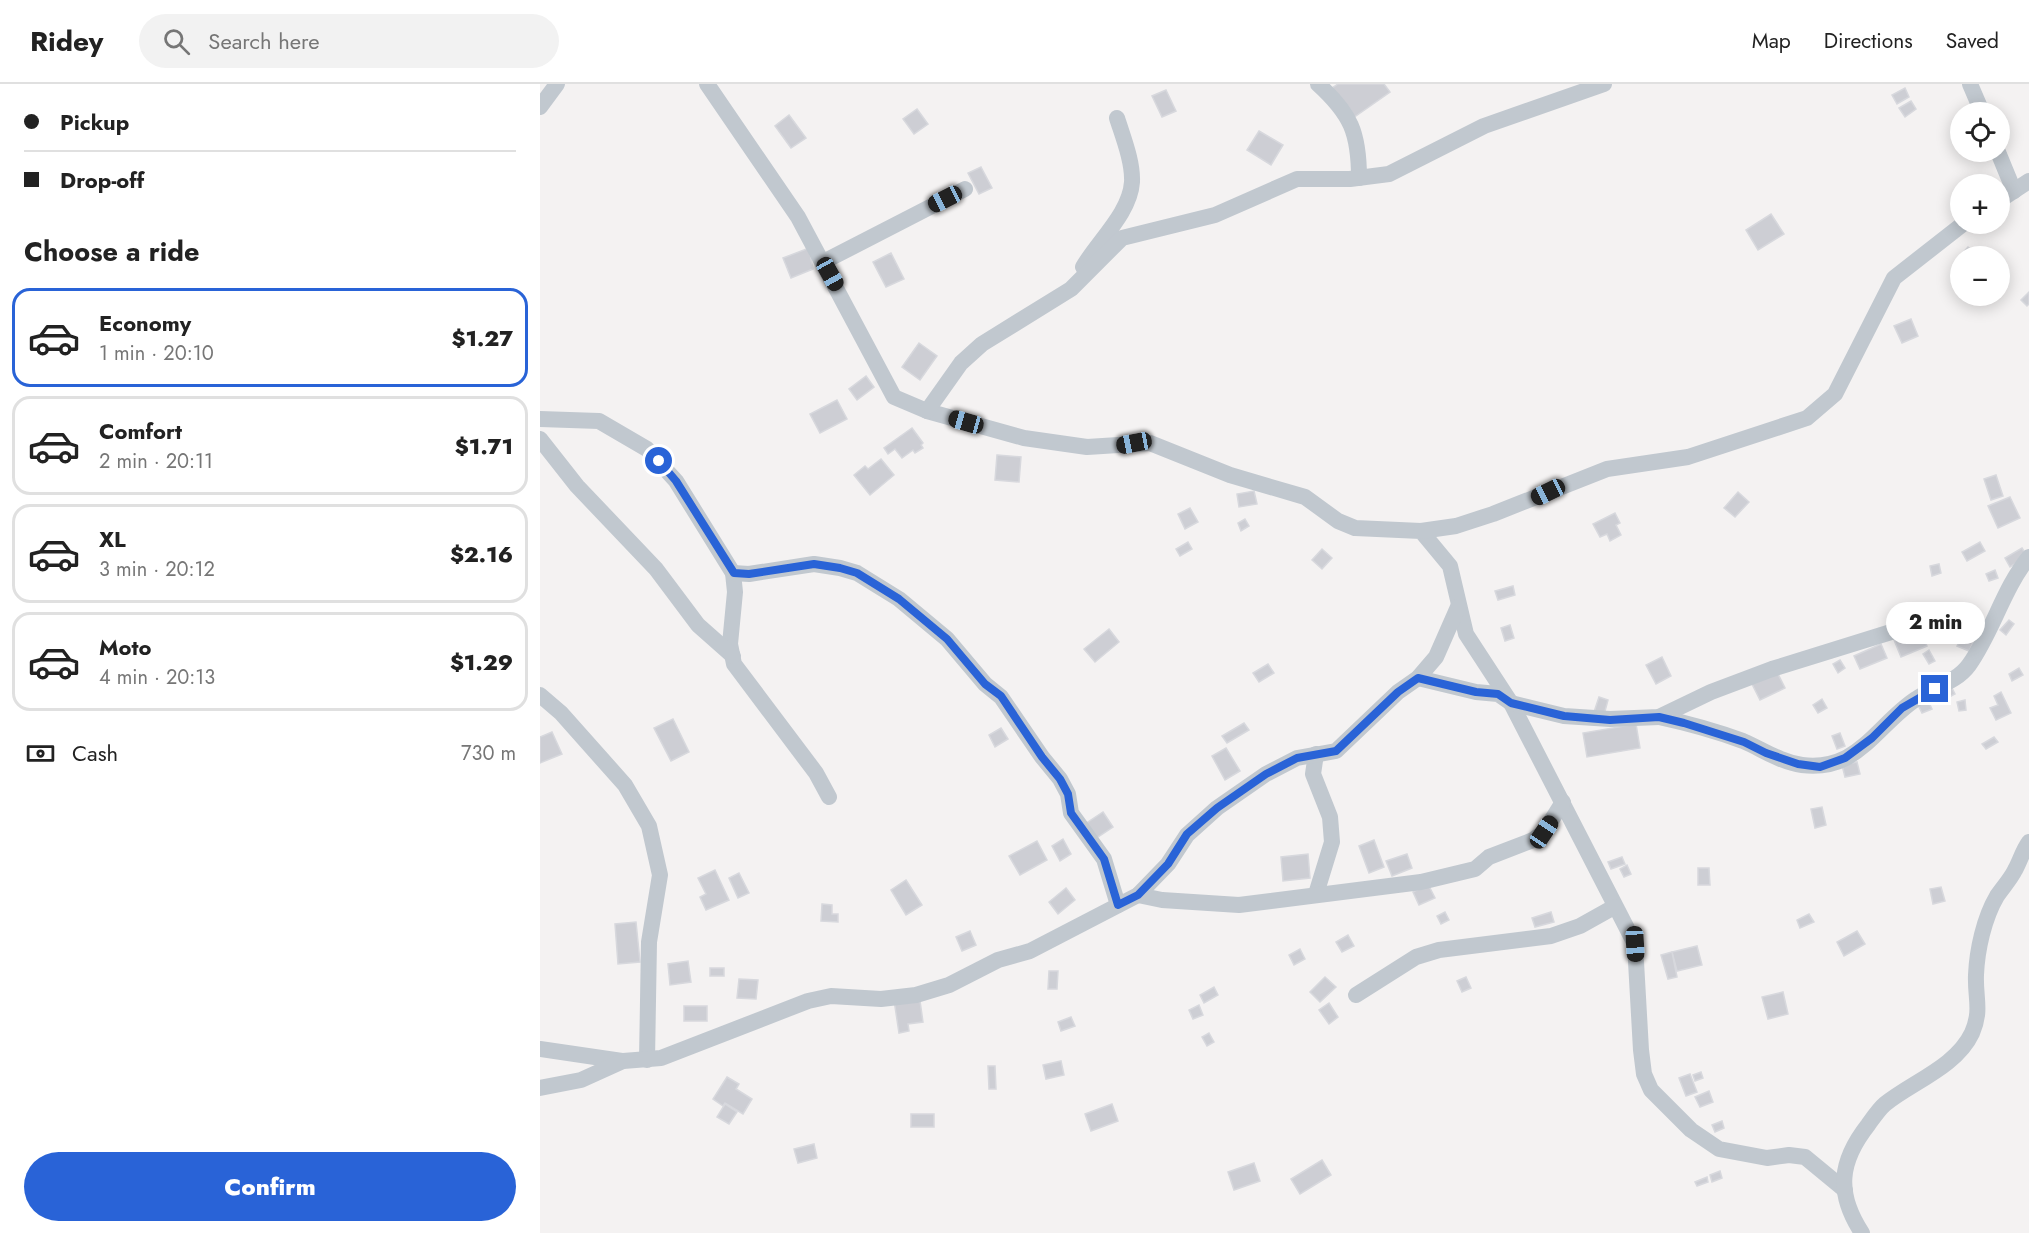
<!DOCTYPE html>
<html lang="en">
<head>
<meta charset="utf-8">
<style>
	:root { --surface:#fff; --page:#f2f2f2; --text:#222; --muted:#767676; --line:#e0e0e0; --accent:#2963d7 }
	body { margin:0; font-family:Jost,sans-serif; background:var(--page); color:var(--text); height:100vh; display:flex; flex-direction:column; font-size:22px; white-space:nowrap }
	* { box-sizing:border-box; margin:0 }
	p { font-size:20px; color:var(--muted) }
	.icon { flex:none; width:33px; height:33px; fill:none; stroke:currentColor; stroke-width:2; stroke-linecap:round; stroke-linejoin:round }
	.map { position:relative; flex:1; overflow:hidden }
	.details { display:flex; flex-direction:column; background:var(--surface); width:540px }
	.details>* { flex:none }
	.top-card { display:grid; align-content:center; height:132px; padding:0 24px; background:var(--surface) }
	.tools { position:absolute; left:1410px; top:18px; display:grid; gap:12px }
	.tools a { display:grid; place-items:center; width:60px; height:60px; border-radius:50%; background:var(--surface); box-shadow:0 3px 15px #0003; font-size:30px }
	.end { position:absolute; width:27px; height:27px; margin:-14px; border:8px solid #2963d7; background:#fff; box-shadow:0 0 0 3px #fff }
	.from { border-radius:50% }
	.bubble { position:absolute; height:42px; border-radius:21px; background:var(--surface); box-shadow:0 3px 15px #0003; font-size:20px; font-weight:800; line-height:42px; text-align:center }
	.car { position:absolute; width:18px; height:36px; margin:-18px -9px; border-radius:8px; box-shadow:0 0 4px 2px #0007; background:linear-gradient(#222 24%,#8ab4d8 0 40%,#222 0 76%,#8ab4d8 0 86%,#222 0) }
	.top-card b { display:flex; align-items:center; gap:21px; height:57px; font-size:22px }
	.top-card b+b { border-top:2px solid var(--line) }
	.top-card i { width:15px; height:15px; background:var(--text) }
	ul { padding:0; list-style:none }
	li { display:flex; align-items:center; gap:18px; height:99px; margin:0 12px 9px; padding:0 12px; border:3px solid var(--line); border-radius:18px }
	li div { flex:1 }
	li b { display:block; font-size:22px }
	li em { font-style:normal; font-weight:800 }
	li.current { border-color:var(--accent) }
	li>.icon { width:54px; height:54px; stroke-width:1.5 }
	h2 { padding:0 24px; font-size:27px; line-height:72px }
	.pay { display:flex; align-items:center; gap:15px; height:66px; padding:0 24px; font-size:22px }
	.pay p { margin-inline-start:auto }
	.primary-button { display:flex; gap:12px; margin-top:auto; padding:12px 24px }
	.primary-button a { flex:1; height:69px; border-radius:36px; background:var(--accent); color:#fff; font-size:24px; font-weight:800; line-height:69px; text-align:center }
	header { display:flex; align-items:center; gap:36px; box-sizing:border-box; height:84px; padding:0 30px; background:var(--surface); border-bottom:2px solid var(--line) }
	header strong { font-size:28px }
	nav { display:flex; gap:33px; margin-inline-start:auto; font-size:21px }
	.search { width:420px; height:54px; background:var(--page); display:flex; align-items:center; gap:15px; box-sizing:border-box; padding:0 21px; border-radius:33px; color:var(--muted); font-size:22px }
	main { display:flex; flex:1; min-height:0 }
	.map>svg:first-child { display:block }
	.building { fill:#cdced4; stroke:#d7d8dd; stroke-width:1.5 }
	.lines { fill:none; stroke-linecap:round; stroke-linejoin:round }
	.minor { stroke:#c1c8cf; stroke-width:16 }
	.route { stroke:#2963d7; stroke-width:8 }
</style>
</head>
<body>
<header>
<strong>Ridey</strong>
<div class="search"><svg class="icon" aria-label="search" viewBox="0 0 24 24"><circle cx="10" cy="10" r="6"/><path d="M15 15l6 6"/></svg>Search here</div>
<nav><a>Map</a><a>Directions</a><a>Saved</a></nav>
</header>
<main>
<section class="details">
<div class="top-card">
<b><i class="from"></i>Pickup</b>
<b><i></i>Drop-off</b>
</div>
<h2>Choose a ride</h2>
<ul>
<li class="current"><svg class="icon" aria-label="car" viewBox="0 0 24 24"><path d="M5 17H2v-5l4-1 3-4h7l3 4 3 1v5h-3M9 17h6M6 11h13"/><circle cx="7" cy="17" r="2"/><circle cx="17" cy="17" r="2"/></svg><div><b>Economy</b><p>1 min · 20:10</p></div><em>$1.27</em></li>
<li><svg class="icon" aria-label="car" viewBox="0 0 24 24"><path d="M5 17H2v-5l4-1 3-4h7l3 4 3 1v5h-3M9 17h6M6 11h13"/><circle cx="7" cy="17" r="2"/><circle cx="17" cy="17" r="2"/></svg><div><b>Comfort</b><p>2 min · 20:11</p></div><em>$1.71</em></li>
<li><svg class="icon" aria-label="car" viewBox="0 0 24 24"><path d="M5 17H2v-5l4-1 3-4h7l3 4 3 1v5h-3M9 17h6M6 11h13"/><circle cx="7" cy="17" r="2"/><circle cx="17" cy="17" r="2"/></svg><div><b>XL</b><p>3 min · 20:12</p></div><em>$2.16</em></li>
<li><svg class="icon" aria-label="car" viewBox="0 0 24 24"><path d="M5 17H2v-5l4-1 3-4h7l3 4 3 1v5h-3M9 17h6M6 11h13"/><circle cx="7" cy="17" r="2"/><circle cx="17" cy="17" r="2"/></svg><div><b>Moto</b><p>4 min · 20:13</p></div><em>$1.29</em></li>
</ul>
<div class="pay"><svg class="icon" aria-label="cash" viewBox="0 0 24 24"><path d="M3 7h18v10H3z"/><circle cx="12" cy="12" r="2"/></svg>Cash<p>730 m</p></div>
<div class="primary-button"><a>Confirm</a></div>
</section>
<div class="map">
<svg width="1489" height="1149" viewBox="0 0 1489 1149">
	<rect width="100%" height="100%" fill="#f4f2f2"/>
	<!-- building -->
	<g class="building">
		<polygon points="798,0 844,0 850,8 813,34 792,4"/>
		<polygon points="1365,4 1369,13 1357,20 1352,11"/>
		<polygon points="626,6 636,27 622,33 612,12"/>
		<polygon points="1371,17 1376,25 1365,33 1359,24"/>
		<polygon points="377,25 388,40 374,50 363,35"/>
		<polygon points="249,31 266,54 251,64 235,42"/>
		<polygon points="719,47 743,61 731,81 707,66"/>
		<polygon points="441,83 452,104 439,110 428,89"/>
		<polygon points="1231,130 1244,150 1218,166 1206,146"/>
		<polygon points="1428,163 1439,172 1420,172 1420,177 1418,174"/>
		<polygon points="269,164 273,185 251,194 243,174"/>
		<polygon points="351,169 364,195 346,203 333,178"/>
		<polygon points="1489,208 1489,220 1487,222 1481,216"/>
		<polygon points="1371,235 1378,252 1362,259 1354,242"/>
		<polygon points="379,259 397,272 380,296 362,283"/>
		<polygon points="326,292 334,303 317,316 309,305"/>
		<polygon points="297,316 307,335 280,349 270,330"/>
		<polygon points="372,344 383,359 381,361 383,364 375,369 373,366 362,374 355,365 348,370 344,364"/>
		<polygon points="457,371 481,373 479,398 455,396"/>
		<polygon points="341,375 354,391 330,411 314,391 325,382 328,385"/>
		<polygon points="1456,391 1463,412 1451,416 1444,395"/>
		<polygon points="714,407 717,420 699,423 697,410"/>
		<polygon points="1198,408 1209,418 1195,433 1184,424"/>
		<polygon points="1470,413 1480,434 1458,444 1448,422"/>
		<polygon points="650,424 658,438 645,445 638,430"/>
		<polygon points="1075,429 1080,439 1076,441 1081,451 1070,457 1067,450 1060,453 1053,440"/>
		<polygon points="705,435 709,442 701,447 698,439"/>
		<polygon points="648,458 652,465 640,472 636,465"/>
		<polygon points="1440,458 1445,467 1427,477 1422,468"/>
		<polygon points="1482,464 1487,472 1470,483 1465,474"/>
		<polygon points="782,465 792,474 782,485 772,476"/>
		<polygon points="1399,480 1401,489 1392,492 1390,482"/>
		<polygon points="1455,486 1458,494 1449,497 1446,490"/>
		<polygon points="973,502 975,511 958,516 955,507"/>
		<polygon points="1469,536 1474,540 1466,551 1460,546"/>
		<polygon points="970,541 974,554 965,557 961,544"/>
		<polygon points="1398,544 1402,551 1394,555 1390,548"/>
		<polygon points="569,545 579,558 555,578 544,565"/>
		<polygon points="1380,545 1387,562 1361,573 1354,556"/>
		<polygon points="1421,554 1433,559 1429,567 1417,562"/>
		<polygon points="1341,560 1347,574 1320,585 1314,572"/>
		<polygon points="1389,566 1395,577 1389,580 1383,570"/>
		<polygon points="1122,573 1131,592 1116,600 1106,581"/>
		<polygon points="1300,576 1305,584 1298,589 1293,580"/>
		<polygon points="728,580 734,589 719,598 713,589"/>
		<polygon points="1479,584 1483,591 1472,597 1469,590"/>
		<polygon points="1236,586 1245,604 1220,616 1211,598"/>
		<polygon points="1411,602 1415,610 1402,617 1398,608"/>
		<polygon points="1461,608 1471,629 1456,636 1450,624 1458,621 1454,612"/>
		<polygon points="1059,613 1068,616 1064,631 1054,628"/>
		<polygon points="1387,614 1392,625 1382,629 1377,619"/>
		<polygon points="1282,615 1287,624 1278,629 1273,621"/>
		<polygon points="1425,616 1426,626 1419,627 1417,618"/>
		<polygon points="133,635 149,668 131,677 114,644"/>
		<polygon points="704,639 709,646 687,659 682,652"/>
		<polygon points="1096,640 1100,664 1047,673 1043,649"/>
		<polygon points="461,644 468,655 455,663 449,651"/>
		<polygon points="12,648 22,670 0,679 0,653"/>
		<polygon points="1300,649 1305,662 1297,665 1292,652"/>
		<polygon points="1454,653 1458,658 1446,665 1442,660"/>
		<polygon points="686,664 700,687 685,696 672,672"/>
		<polygon points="1317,678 1320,690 1305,693 1302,681"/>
		<polygon points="1282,723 1286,741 1275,744 1271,725"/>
		<polygon points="563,728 573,743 555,755 545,740"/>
		<polygon points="523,755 531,770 520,777 512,762"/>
		<polygon points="834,756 844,783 829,789 819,762"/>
		<polygon points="497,757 507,776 480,791 469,772"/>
		<polygon points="768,770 770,794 743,797 741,773"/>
		<polygon points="867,770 872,784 852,792 846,777"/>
		<polygon points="1082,773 1085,780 1071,785 1068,778"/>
		<polygon points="1087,781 1091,790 1084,793 1080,785"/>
		<polygon points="1158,784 1169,784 1170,801 1158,801"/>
		<polygon points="175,786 189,816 166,826 160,813 166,810 158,794"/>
		<polygon points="199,789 209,809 198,814 189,794"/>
		<polygon points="366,796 382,821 366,831 351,806"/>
		<polygon points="888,800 895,814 879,821 873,808"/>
		<polygon points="1401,803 1405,817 1393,820 1390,805"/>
		<polygon points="526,804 535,816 518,830 509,818"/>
		<polygon points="282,820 292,821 292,830 298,830 298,838 281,837"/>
		<polygon points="905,828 909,836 901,840 897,832"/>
		<polygon points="1011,828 1014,838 995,843 992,834"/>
		<polygon points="1269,830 1274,838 1260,844 1257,836"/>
		<polygon points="96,838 100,878 78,880 75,840"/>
		<polygon points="430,847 436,861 422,867 416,853"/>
		<polygon points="1317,847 1325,860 1304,872 1297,858"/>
		<polygon points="808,851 814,862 802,868 796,858"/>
		<polygon points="1157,862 1162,881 1137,887 1132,868"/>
		<polygon points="760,865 765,875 754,881 749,871"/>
		<polygon points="1132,868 1137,893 1128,895 1121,871"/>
		<polygon points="148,877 151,898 130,901 128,880"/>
		<rect x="170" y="884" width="14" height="8"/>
		<polygon points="509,887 518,887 517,905 508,905"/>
		<polygon points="785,893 796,903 780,918 770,908"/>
		<polygon points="926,893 931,904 922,908 917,897"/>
		<polygon points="199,895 218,896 216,915 197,914"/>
		<polygon points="674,903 678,911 664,919 660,911"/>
		<polygon points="1243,908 1248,930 1228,935 1222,913"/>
		<polygon points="354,916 380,917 383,938 368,940 369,947 359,949"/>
		<polygon points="789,919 798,933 789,940 779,926"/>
		<polygon points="659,921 663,931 653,935 649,926"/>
		<rect x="144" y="922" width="23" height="15"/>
		<polygon points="531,933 535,942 521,947 518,938"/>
		<polygon points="669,949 674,958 667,962 662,953"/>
		<polygon points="521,977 524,991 506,995 503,981"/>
		<polygon points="448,982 455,982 456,1005 449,1005"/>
		<polygon points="1161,988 1163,994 1155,997 1153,991"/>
		<polygon points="1150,990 1157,1008 1146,1012 1139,994"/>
		<polygon points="187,993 199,1000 196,1005 212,1015 203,1030 185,1019 183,1022 173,1015"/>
		<polygon points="1169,1007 1173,1018 1160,1023 1155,1013"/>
		<polygon points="185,1020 197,1028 189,1040 177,1033"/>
		<polygon points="572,1020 578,1037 551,1047 545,1030"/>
		<rect x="371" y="1030" width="23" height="13"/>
		<polygon points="1182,1037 1184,1044 1175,1048 1172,1041"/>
		<polygon points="274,1060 277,1074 258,1079 254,1065"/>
		<polygon points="782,1076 791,1091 760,1110 751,1095"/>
		<polygon points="714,1079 720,1097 694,1106 688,1088"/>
		<polygon points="1180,1087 1182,1094 1172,1098 1170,1091"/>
		<polygon points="1167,1093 1168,1098 1157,1102 1155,1098"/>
	</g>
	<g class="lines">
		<!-- minor -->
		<g class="minor">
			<polyline points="167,0 258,133 354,313 387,327 484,354 547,363 610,359 690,391 765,413 798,437 815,444 881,447 910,482 926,550 971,619 1095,860 1101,966 1104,990 1111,1006 1151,1046 1179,1065 1227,1074 1249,1071 1265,1073 1305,1106"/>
			<path d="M778 0C811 30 819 49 819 94"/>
			<polyline points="1430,0 1442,28"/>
			<polyline points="0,23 17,0"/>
			<polyline points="1458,68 1474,107"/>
			<polyline points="1460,116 1489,97"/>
			<polyline points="283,178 425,105"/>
			<path d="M543 183C558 157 590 129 592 98 593 78 583 53 577 34"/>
			<polyline points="387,327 421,279 442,260 531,205 582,154 675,131 757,95 810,95 849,90 944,42 1064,0"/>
			<polyline points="0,335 59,337 107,365 136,397 193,489 195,508 190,560 194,580 276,689 289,713"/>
			<polyline points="0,355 37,402 116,485 158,541 193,572"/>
			<polyline points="881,447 916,442 953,430 1067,385 1148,373 1267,334 1295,310 1354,194 1423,140"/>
			<polyline points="193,489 209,490 274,480 300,484 317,489 359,515 407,555 445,600 461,613 502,673 520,695 528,710 531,729 564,775 578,821"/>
			<polyline points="878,594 936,608 958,610 971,619 1024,632 1070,635 1119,633 1171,608 1232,585 1380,539"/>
			<polyline points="0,611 21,629 85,701 109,742 120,791 109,858 107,976"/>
			<path d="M1119 633C1147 639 1176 647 1203 657 1222 665 1240 678 1262 681 1277 683 1292 681 1306 674 1333 659 1350 632 1376 615 1393 603 1416 599 1429 581 1453 547 1463 505 1489 473"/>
			<polyline points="776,810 792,758 790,733 773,690 776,670"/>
			<polyline points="598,811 622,816 699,821 881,798 935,785 949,773 993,756 1004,748 1023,718"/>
			<polyline points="816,911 876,873 899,866 1011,852 1040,842 1074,823"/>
			<polyline points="0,965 82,977"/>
			<polyline points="0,1004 41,996 83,977 121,974 268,917 291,912 341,915 376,911 409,901 458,876 490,867 598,811 628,780 647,751 677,724 726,690 757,674 796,667 858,608 878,594 896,573 918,523"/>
			<path d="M1322 1149C1296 1109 1299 1078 1328 1041 1333 1034 1339 1025 1345 1020 1372 998 1416 983 1432 949 1442 926 1435 914 1436 891 1437 866 1444 834 1457 812 1463 803 1470 796 1475 786 1480 777 1483 766 1489 758"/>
		</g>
	</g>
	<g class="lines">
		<!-- route -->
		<polyline class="route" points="119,377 136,397 194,489 209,490 274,480 300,484 317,489 359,515 407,555 445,600 461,612 502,673 520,695 528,710 531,729 564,775 578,821 598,811 628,780 647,750 677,724 726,690 757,674 796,667 858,608 878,594 936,608 958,610 971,619 1024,632 1070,636 1119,633 1144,639 1204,658 1226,669 1258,680 1280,683 1305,674 1332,654 1362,624 1395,605"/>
	</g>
</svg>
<div class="tools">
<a><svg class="icon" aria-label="locate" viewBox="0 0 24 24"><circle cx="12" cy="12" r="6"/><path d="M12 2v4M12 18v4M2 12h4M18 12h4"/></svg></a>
<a>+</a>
<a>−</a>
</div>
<i class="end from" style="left:119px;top:377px"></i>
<i class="end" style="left:1395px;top:605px"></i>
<div class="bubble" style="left:1346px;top:518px;width:99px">2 min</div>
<i class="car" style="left:405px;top:115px;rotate:243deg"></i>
<i class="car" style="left:290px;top:190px;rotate:151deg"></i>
<i class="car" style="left:426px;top:338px;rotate:286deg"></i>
<i class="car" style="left:594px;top:359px;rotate:259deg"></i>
<i class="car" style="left:1008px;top:408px;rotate:244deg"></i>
<i class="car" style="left:1004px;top:748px;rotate:34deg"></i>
<i class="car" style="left:1095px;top:860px;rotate:177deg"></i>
</div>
</main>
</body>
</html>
